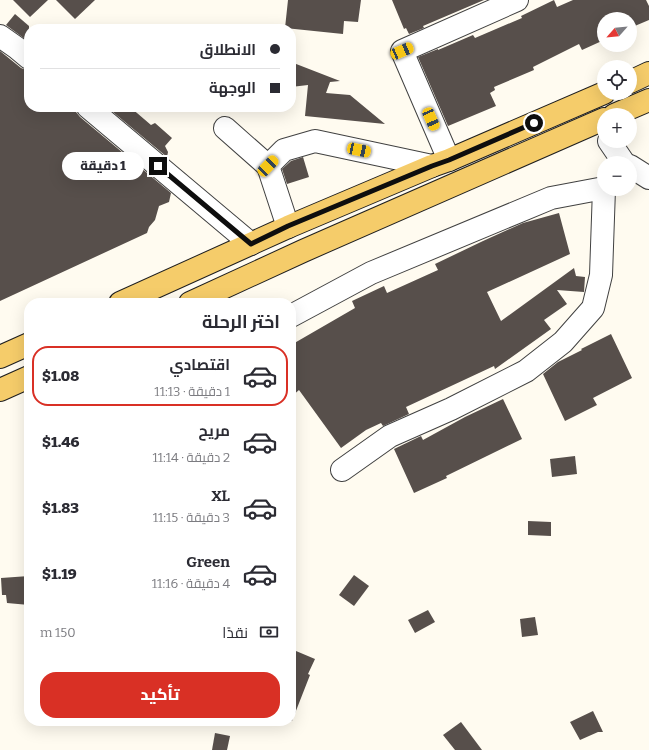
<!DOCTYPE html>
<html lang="ar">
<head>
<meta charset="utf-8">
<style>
	:root { --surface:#fff; --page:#f7f7f7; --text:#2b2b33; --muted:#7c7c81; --line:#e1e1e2; --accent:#d93025 }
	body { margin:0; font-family:Bitter,Cairo,serif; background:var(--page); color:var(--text); direction:rtl; height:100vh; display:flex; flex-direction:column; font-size:15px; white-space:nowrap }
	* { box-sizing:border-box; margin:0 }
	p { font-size:13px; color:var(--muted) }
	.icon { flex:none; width:22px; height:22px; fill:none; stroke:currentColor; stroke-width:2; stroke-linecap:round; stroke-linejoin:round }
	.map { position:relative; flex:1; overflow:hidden; direction:ltr }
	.drawer { position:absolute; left:24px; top:298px; width:272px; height:428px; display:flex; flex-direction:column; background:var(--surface); border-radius:16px; box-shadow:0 4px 16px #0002; direction:rtl }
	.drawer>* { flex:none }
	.hud { position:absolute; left:24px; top:24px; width:272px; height:88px; border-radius:16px; box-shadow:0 4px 16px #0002; direction:rtl; display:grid; align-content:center; height:88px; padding:0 16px; background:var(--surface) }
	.needle { width:26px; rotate:243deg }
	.buttons { position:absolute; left:597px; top:12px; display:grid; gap:8px }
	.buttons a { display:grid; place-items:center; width:40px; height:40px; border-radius:50%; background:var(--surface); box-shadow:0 4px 16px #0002; font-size:20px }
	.end { position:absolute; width:18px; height:18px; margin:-9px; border:5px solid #0e0e0e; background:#fff; box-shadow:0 0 0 2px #fff }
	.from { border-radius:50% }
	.bubble { position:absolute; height:28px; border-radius:14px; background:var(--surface); box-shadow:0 4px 16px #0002; font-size:13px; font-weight:800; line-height:28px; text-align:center; direction:rtl }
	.car { position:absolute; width:12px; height:24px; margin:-12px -6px; border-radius:5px; box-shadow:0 0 3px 1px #0007; background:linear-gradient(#f5c518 24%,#345 0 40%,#f5c518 0 76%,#345 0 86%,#f5c518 0) }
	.hud b { display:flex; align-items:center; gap:14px; height:38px; font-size:15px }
	.hud b+b { border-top:1px solid var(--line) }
	.hud i { width:10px; height:10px; background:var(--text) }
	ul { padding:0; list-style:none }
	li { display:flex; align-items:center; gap:12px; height:60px; margin:0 8px 6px; padding:0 8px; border:2px solid transparent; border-radius:16px }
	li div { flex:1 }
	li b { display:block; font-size:15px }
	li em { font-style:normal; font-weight:800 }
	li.active { border-color:var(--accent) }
	li>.icon { width:36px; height:36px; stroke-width:1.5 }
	h2 { padding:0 16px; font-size:18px; line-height:48px }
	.pay { display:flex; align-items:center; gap:10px; height:44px; padding:0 16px; font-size:15px }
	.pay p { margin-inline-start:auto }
	.button { display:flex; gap:8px; margin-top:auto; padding:8px 16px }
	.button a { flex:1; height:46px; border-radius:16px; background:var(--accent); color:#fff; font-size:16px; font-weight:800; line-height:46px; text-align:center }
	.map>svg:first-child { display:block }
	.building { fill:#574f4b }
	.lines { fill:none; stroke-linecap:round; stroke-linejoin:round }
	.minor-casing { stroke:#414141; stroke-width:24 }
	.major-casing { stroke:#1f1f1f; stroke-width:24 }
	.minor { stroke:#fff; stroke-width:22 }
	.major { stroke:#f5cc6a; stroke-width:22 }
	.route { stroke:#0e0e0e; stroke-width:5 }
</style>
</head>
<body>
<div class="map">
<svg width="649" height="750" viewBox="0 0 649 750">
	<rect width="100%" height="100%" fill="#fffbf0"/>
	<!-- building -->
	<g class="building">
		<polygon points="13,0 48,0 30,17"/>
		<polygon points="56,0 95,0 75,19"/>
		<polygon points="288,0 361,0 358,22 344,21 343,34 285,28"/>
		<polygon points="392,0 484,0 423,26 424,28 409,34 406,28 404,29"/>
		<polygon points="554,0 557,7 573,0 646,0 649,6 649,20 630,28 630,19 604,19 604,40 582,50 579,44 533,67 534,70 494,87 495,90 490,93 496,106 448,126 418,57 438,49 438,50 473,35 475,38 522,18 521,16"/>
		<polygon points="15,14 29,26 29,42 6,25"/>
		<polygon points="0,51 21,68 26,70 29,70 29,107 76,107 76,112 80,117 171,193 169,202 159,206 155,220 149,227 147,233 0,301"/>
		<polygon points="291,62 340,81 330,82 326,93 350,95 385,124 305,116 308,85 291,87"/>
		<polygon points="107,107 130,107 151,125 155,123 172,138 165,146 168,152 167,157"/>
		<polygon points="303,157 309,177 287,184 282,169 291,161"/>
		<polygon points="559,213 570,254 487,292 501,321 574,268 576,276 585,277 584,292 557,290 567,304 544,320 551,329 495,369 494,366 406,407 409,414 383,426 381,423 366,430 341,448 299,390 291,397 291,345 355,308 352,301 384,286 387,293 438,270 435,264 483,241 523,223"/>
		<polygon points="611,334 632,378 593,398 597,405 565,421 543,374 558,362 582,350 581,349"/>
		<polygon points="503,399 522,439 446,476 447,478 414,493 394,449 421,436 423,440 465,417"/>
		<polygon points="575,456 577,474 552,477 550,459"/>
		<polygon points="528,521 551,522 551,536 528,535"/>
		<polygon points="354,575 369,586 354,606 339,595"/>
		<polygon points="29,576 29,605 7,603 6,595 2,595 1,578"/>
		<polygon points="428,610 435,622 415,633 408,620"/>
		<polygon points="535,617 538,635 522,637 520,619"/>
		<polygon points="296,651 315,659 308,674 310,675 292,721 291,721 291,663"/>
		<polygon points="593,711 603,732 598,732 580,740 570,722"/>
		<polygon points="461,722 482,750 455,750 443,735"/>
		<polygon points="215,733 230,736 227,750 212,750"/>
	</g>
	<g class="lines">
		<defs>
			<g id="minor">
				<polyline points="0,36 17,48 29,58"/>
				<polyline points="88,107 251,244"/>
				<polyline points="225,128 268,166"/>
				<polyline points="609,141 624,163"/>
				<polyline points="449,160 402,51 517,0"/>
				<polyline points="630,166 649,178"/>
				<polyline points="288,227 268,166 284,150 315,141 432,166"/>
				<polyline points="291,316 371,273 551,198 604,188"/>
				<polyline points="342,470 390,436 451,409 526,371 563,342 593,308 601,275 604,189"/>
			</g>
			<g id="major">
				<polyline points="630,82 649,73"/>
				<polyline points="614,115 649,100"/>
				<polyline points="120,303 288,227 432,166 449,160 604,93"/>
				<polyline points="190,303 303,251 604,119"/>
				<polyline points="0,357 29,344"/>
				<polyline points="0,390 29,377"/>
			</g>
		</defs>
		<!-- minor casing -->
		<use href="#minor" class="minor-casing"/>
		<!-- major casing -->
		<use href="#major" class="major-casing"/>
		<!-- minor -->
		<use href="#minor" class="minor"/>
		<!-- major -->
		<use href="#major" class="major"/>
	</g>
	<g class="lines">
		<!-- route -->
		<polyline class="route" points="158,166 251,244 288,226 432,166 449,160 534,123"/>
	</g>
</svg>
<div class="buttons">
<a><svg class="needle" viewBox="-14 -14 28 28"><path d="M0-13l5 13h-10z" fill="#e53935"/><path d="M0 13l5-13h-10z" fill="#7c7c81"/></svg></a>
<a><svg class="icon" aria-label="locate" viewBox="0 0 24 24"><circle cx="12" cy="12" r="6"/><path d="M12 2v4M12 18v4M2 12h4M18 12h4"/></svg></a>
<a>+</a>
<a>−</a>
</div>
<i class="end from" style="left:534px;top:123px"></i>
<i class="end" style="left:158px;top:166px"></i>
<div class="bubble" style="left:62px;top:152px;width:82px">1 دقيقة</div>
<i class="car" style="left:402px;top:51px;rotate:67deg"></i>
<i class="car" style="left:431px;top:119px;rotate:156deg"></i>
<i class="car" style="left:359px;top:150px;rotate:102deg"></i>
<i class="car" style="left:268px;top:166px;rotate:44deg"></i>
<div class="hud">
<b><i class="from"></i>الانطلاق</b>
<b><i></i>الوجهة</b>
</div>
<section class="drawer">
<h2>اختر الرحلة</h2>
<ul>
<li class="active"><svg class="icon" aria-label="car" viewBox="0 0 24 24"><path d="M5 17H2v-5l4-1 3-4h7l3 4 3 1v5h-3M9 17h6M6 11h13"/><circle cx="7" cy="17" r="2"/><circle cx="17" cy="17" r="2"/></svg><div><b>اقتصادي</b><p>1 دقيقة · 11:13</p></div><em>$1.08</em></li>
<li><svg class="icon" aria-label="car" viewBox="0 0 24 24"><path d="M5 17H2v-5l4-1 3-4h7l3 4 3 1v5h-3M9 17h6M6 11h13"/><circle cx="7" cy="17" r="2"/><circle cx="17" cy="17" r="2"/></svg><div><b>مريح</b><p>2 دقيقة · 11:14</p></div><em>$1.46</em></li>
<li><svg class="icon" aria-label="car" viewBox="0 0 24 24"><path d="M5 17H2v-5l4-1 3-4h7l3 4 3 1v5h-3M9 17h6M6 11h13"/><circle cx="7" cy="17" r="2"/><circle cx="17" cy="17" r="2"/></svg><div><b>XL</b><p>3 دقيقة · 11:15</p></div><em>$1.83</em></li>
<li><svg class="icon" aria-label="car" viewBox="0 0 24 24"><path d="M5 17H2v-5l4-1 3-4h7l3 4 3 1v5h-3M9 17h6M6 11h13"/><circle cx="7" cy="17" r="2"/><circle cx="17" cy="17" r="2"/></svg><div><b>Green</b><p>4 دقيقة · 11:16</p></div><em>$1.19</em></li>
</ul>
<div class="pay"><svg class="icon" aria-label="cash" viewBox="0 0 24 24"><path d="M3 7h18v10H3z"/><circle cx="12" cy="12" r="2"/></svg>نقدًا<p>150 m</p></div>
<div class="button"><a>تأكيد</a></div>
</section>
</div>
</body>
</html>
